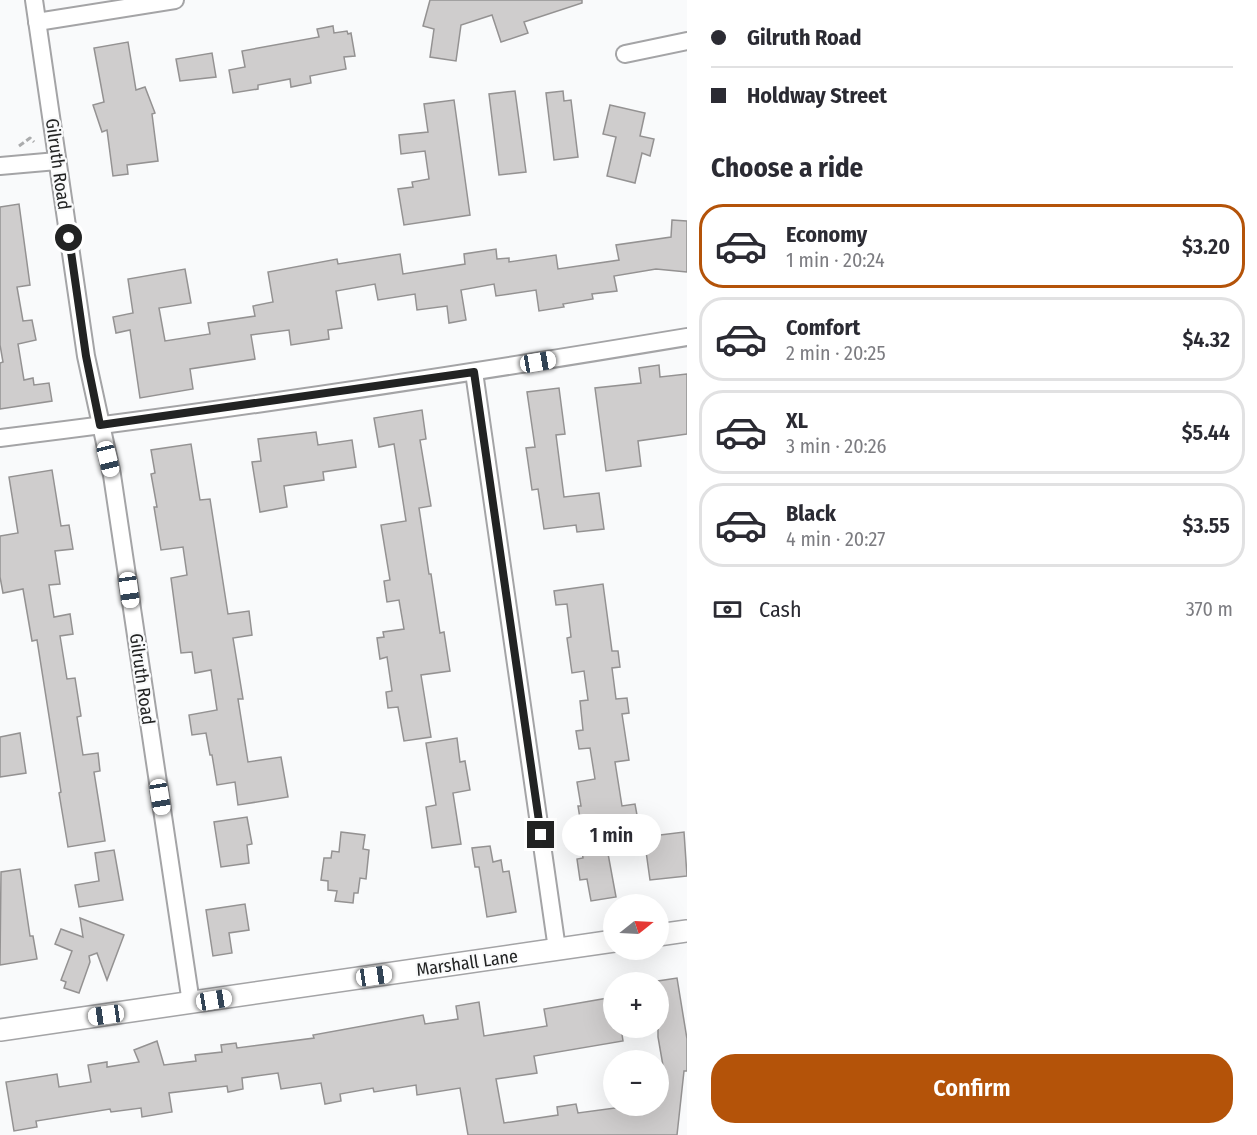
<!DOCTYPE html>
<html lang="en">
<head>
<meta charset="utf-8">
<style>
	:root { --surface:#fff; --page:#f2f2f3; --text:#2b2b33; --muted:#7c7c81; --line:#e1e1e2; --accent:#b45309 }
	body { margin:0; font-family:"Fira Sans Condensed",sans-serif; background:var(--page); color:var(--text); height:100vh; display:flex; flex-direction:column; font-size:22px; white-space:nowrap }
	* { box-sizing:border-box; margin:0 }
	p { font-size:20px; color:var(--muted) }
	.icon { flex:none; width:33px; height:33px; fill:none; stroke:currentColor; stroke-width:2; stroke-linecap:round; stroke-linejoin:round }
	.map { position:relative; flex:1; overflow:hidden }
	.sheet { display:flex; flex-direction:column; background:var(--surface); width:570px }
	.sheet>* { flex:none }
	.hud { display:grid; align-content:center; height:132px; padding:0 24px; background:var(--surface) }
	.needle { width:39px; rotate:72deg }
	.tools { position:absolute; left:603px; top:894px; display:grid; gap:12px }
	.tools a { display:grid; place-items:center; width:66px; height:66px; border-radius:50%; background:var(--surface); box-shadow:0 6px 24px #0002; font-size:30px }
	.end { position:absolute; width:27px; height:27px; margin:-14px; border:8px solid #222323; background:#fff; box-shadow:0 0 0 3px #fff }
	.from { border-radius:50% }
	.bubble { position:absolute; height:42px; border-radius:21px; background:var(--surface); box-shadow:0 6px 24px #0002; font-size:20px; font-weight:600; line-height:42px; text-align:center }
	.car { position:absolute; width:18px; height:36px; margin:-18px -9px; border-radius:8px; box-shadow:0 0 4px 2px #0007; background:linear-gradient(#fff 24%,#345 0 40%,#fff 0 76%,#345 0 86%,#fff 0) }
	.hud b { display:flex; align-items:center; gap:21px; height:57px; font-size:22px }
	.hud b+b { border-top:2px solid var(--line) }
	.hud i { width:15px; height:15px; background:var(--text) }
	ul { padding:0; list-style:none }
	li { display:flex; align-items:center; gap:18px; height:84px; margin:0 12px 9px; padding:0 12px; border:3px solid var(--line); border-radius:24px }
	li div { flex:1 }
	li b { display:block; font-size:22px }
	li em { font-style:normal; font-weight:600 }
	li.active { border-color:var(--accent) }
	li>.icon { width:54px; height:54px; stroke-width:1.5 }
	h2 { padding:0 24px; font-size:27px; line-height:72px }
	.pay { display:flex; align-items:center; gap:15px; height:66px; padding:0 24px; font-size:22px }
	.pay p { margin-inline-start:auto }
	.button { display:flex; gap:12px; margin-top:auto; padding:12px 24px }
	.button a { flex:1; height:69px; border-radius:24px; background:var(--accent); color:#fff; font-size:24px; font-weight:600; line-height:69px; text-align:center }
	main { display:flex; flex:1; min-height:0 }
	.map>svg:first-child { display:block }
	.building { fill:#cfcdcd; stroke:#949292; stroke-width:1.5 }
	.lines { fill:none; stroke-linecap:round; stroke-linejoin:round }
	.minor-casing { stroke:#a4a4a6; stroke-width:20 }
	.tertiary-casing { stroke:#a4a4a6; stroke-width:24 }
	.path { stroke:#abacad; stroke-width:3; stroke-dasharray:6 3; stroke-linecap:butt }
	.minor { stroke:#fff; stroke-width:16 }
	.tertiary { stroke:#fff; stroke-width:21 }
	.route { stroke:#222323; stroke-width:8 }
	.labels { text-anchor:middle; stroke-width:4.5; stroke-linejoin:round; paint-order:stroke }
	.street-label { font-size:18px; fill:#222323; stroke:#f9fafb }
</style>
</head>
<body>
<main>
<div class="map">
<svg width="687" height="1135" viewBox="0 0 687 1135">
	<rect width="100%" height="100%" fill="#f9fafb"/>
	<!-- building -->
	<g class="building">
		<polygon points="430,0 582,0 582,3 524,22 528,33 501,42 492,15 461,25 456,61 430,57 434,29 423,26"/>
		<polygon points="333,26 334,33 347,31 348,34 351,33 355,56 344,57 346,69 310,76 311,83 291,87 290,79 258,85 258,89 233,93 229,70 245,67 242,51 319,37 317,29"/>
		<polygon points="128,42 136,90 145,87 155,113 152,114 158,161 127,165 128,174 113,176 107,130 102,132 93,105 104,102 94,48"/>
		<polygon points="212,53 216,77 180,81 176,59"/>
		<polygon points="515,91 526,172 499,175 489,94"/>
		<polygon points="563,91 564,101 571,100 578,157 554,160 546,93"/>
		<polygon points="454,100 470,215 404,225 398,189 413,187 412,182 429,179 425,151 401,154 399,135 428,132 424,104"/>
		<polygon points="610,105 645,113 640,136 654,139 650,156 642,153 635,183 607,176 616,137 603,134"/>
		<polygon points="19,204 30,285 17,287 23,321 32,320 36,340 18,344 24,380 33,378 34,385 49,383 52,401 0,409 0,363 3,362 0,345 0,207"/>
		<polygon points="672,220 687,221 687,272 656,269 614,276 617,291 592,294 593,299 563,304 564,307 539,311 536,290 496,296 494,284 461,290 466,320 449,323 447,306 417,310 415,294 378,300 375,284 336,291 342,328 328,330 329,339 291,345 289,330 251,335 255,359 190,369 193,389 140,398 130,330 116,333 113,317 133,313 128,279 185,269 191,303 159,308 165,341 210,334 208,323 255,316 253,306 273,302 268,272 337,259 338,264 400,254 403,274 465,264 464,254 496,249 497,259 509,258 509,262 556,255 558,269 619,260 616,245 671,237"/>
		<polygon points="659,365 660,377 687,374 687,434 638,441 641,466 606,471 595,388 641,383 639,368"/>
		<polygon points="559,388 565,434 556,435 564,497 599,493 604,529 577,532 576,525 544,529 538,489 532,490 526,448 535,447 527,392"/>
		<polygon points="422,410 426,439 420,440 431,506 419,508 429,574 431,574 440,633 444,632 450,671 421,675 431,737 404,741 398,707 388,708 386,692 392,691 387,657 380,659 377,638 384,637 383,632 404,629 399,600 387,602 384,581 390,580 381,525 406,521 394,444 379,447 374,418"/>
		<polygon points="316,432 318,445 352,440 356,467 323,472 324,480 284,486 287,507 260,512 252,462 261,461 258,439"/>
		<polygon points="191,444 200,500 210,499 228,614 249,611 252,635 233,638 243,699 238,699 248,762 281,757 288,797 238,805 235,782 217,785 212,755 210,755 206,733 192,735 189,715 217,710 211,670 195,673 192,652 181,653 171,578 187,575 183,547 161,550 154,507 157,507 151,474 155,473 151,450"/>
		<polygon points="52,470 61,526 69,525 73,549 55,551 60,584 49,585 54,617 70,614 73,634 60,636 67,679 75,678 81,716 77,717 83,755 98,753 100,771 94,772 105,841 68,847 59,793 61,792 37,640 32,641 23,589 3,593 0,577 0,536 18,533 9,477"/>
		<polygon points="603,584 612,651 618,651 620,667 612,668 616,699 627,698 629,713 622,714 629,760 615,762 622,806 635,804 639,826 604,832 616,897 591,901 587,879 580,880 577,859 583,858 582,851 585,850 578,806 581,806 577,782 595,779 590,748 579,749 576,731 583,730 580,701 588,700 584,671 572,673 567,638 571,637 567,604 556,605 554,591"/>
		<polygon points="20,733 26,773 0,777 0,737"/>
		<polygon points="457,738 460,762 465,761 470,790 453,793 461,844 432,848 426,807 436,805 426,743"/>
		<polygon points="247,817 252,844 247,845 249,863 221,867 214,822"/>
		<polygon points="341,832 365,835 363,849 369,850 366,879 360,878 358,893 354,893 353,903 335,901 337,891 328,890 328,881 321,880 324,858 331,858 332,851 339,852"/>
		<polygon points="684,832 687,876 650,880 644,837"/>
		<polygon points="490,846 493,862 501,860 503,872 509,871 516,912 487,917 479,867 475,867 472,848"/>
		<polygon points="114,850 123,900 79,907 75,885 99,881 95,853"/>
		<polygon points="20,869 30,936 33,936 37,959 0,965 1,872"/>
		<polygon points="245,904 249,930 229,933 232,953 213,956 206,910"/>
		<polygon points="80,918 124,935 107,980 97,953 89,956 90,962 79,993 64,988 66,982 61,980 72,951 55,944 61,929 83,937"/>
		<polygon points="677,978 687,1039 687,1071 684,1071 677,1135 468,1135 460,1088 417,1095 416,1085 374,1092 373,1088 340,1094 341,1101 325,1104 321,1083 281,1089 278,1073 242,1078 243,1089 228,1092 227,1086 169,1093 172,1112 142,1117 141,1108 111,1112 110,1109 36,1121 37,1127 14,1131 6,1082 57,1074 59,1087 91,1082 88,1065 107,1062 107,1067 139,1062 134,1050 157,1041 164,1065 196,1061 195,1055 222,1052 221,1045 236,1043 237,1048 314,1038 313,1035 423,1015 425,1024 458,1019 456,1006 479,1002 484,1036 547,1026 544,1009 614,997 614,1028 621,1028 623,1041 534,1056 537,1073 496,1079 504,1123 558,1115 557,1107 576,1104 578,1113 630,1106 658,1106 658,1082 666,1083 658,1037 658,981"/>
	</g>
	<g class="lines">
		<defs>
			<g id="minor">
				<polyline points="34,0 86,356 112,475 191,1003"/>
				<polyline points="37,22 175,0"/>
				<polyline points="625,54 687,41"/>
				<polyline points="0,166 57,161"/>
				<polyline points="474,372 557,949"/>
				<path d="M0 438C230 410 459 375 687 337"/>
			</g>
			<g id="tertiary">
				<polyline points="658,935 687,931"/>
				<polyline points="0,1030 614,941"/>
			</g>
		</defs>
		<!-- minor casing -->
		<use href="#minor" class="minor-casing"/>
		<!-- tertiary casing -->
		<use href="#tertiary" class="tertiary-casing"/>
		<!-- path -->
		<polyline class="path" points="19,146 30,138 34,142"/>
		<!-- minor -->
		<use href="#minor" class="minor"/>
		<!-- tertiary -->
		<use href="#tertiary" class="tertiary"/>
	</g>
	<g class="lines">
		<!-- route -->
		<polyline class="route" points="69,238 86,356 100,425 474,372 541,835"/>
	</g>
	<g class="labels">
		<!-- street labels -->
		<g class="street-label">
			<text transform="translate(58 164) rotate(82)" y="6">Gilruth Road</text>
			<text transform="translate(142 679) rotate(82)" y="6">Gilruth Road</text>
			<text transform="translate(467 963) rotate(-8)" y="6">Marshall Lane</text>
		</g>
	</g>
</svg>
<div class="tools">
<a><svg class="needle" viewBox="-14 -14 28 28"><path d="M0-13l5 13h-10z" fill="#e53935"/><path d="M0 13l5-13h-10z" fill="#7c7c81"/></svg></a>
<a>+</a>
<a>−</a>
</div>
<i class="end from" style="left:69px;top:238px"></i>
<i class="end" style="left:541px;top:835px"></i>
<div class="bubble" style="left:562px;top:814px;width:99px">1 min</div>
<i class="car" style="left:538px;top:362px;rotate:80deg"></i>
<i class="car" style="left:108px;top:459px;rotate:166deg"></i>
<i class="car" style="left:129px;top:590px;rotate:172deg"></i>
<i class="car" style="left:160px;top:797px;rotate:171deg"></i>
<i class="car" style="left:374px;top:976px;rotate:82deg"></i>
<i class="car" style="left:214px;top:1000px;rotate:81deg"></i>
<i class="car" style="left:106px;top:1015px;rotate:262deg"></i>
</div>
<section class="sheet">
<div class="hud">
<b><i class="from"></i>Gilruth Road</b>
<b><i></i>Holdway Street</b>
</div>
<h2>Choose a ride</h2>
<ul>
<li class="active"><svg class="icon" aria-label="car" viewBox="0 0 24 24"><path d="M5 17H2v-5l4-1 3-4h7l3 4 3 1v5h-3M9 17h6M6 11h13"/><circle cx="7" cy="17" r="2"/><circle cx="17" cy="17" r="2"/></svg><div><b>Economy</b><p>1 min · 20:24</p></div><em>$3.20</em></li>
<li><svg class="icon" aria-label="car" viewBox="0 0 24 24"><path d="M5 17H2v-5l4-1 3-4h7l3 4 3 1v5h-3M9 17h6M6 11h13"/><circle cx="7" cy="17" r="2"/><circle cx="17" cy="17" r="2"/></svg><div><b>Comfort</b><p>2 min · 20:25</p></div><em>$4.32</em></li>
<li><svg class="icon" aria-label="car" viewBox="0 0 24 24"><path d="M5 17H2v-5l4-1 3-4h7l3 4 3 1v5h-3M9 17h6M6 11h13"/><circle cx="7" cy="17" r="2"/><circle cx="17" cy="17" r="2"/></svg><div><b>XL</b><p>3 min · 20:26</p></div><em>$5.44</em></li>
<li><svg class="icon" aria-label="car" viewBox="0 0 24 24"><path d="M5 17H2v-5l4-1 3-4h7l3 4 3 1v5h-3M9 17h6M6 11h13"/><circle cx="7" cy="17" r="2"/><circle cx="17" cy="17" r="2"/></svg><div><b>Black</b><p>4 min · 20:27</p></div><em>$3.55</em></li>
</ul>
<div class="pay"><svg class="icon" aria-label="cash" viewBox="0 0 24 24"><path d="M3 7h18v10H3z"/><circle cx="12" cy="12" r="2"/></svg>Cash<p>370 m</p></div>
<div class="button"><a>Confirm</a></div>
</section>
</main>
</body>
</html>
